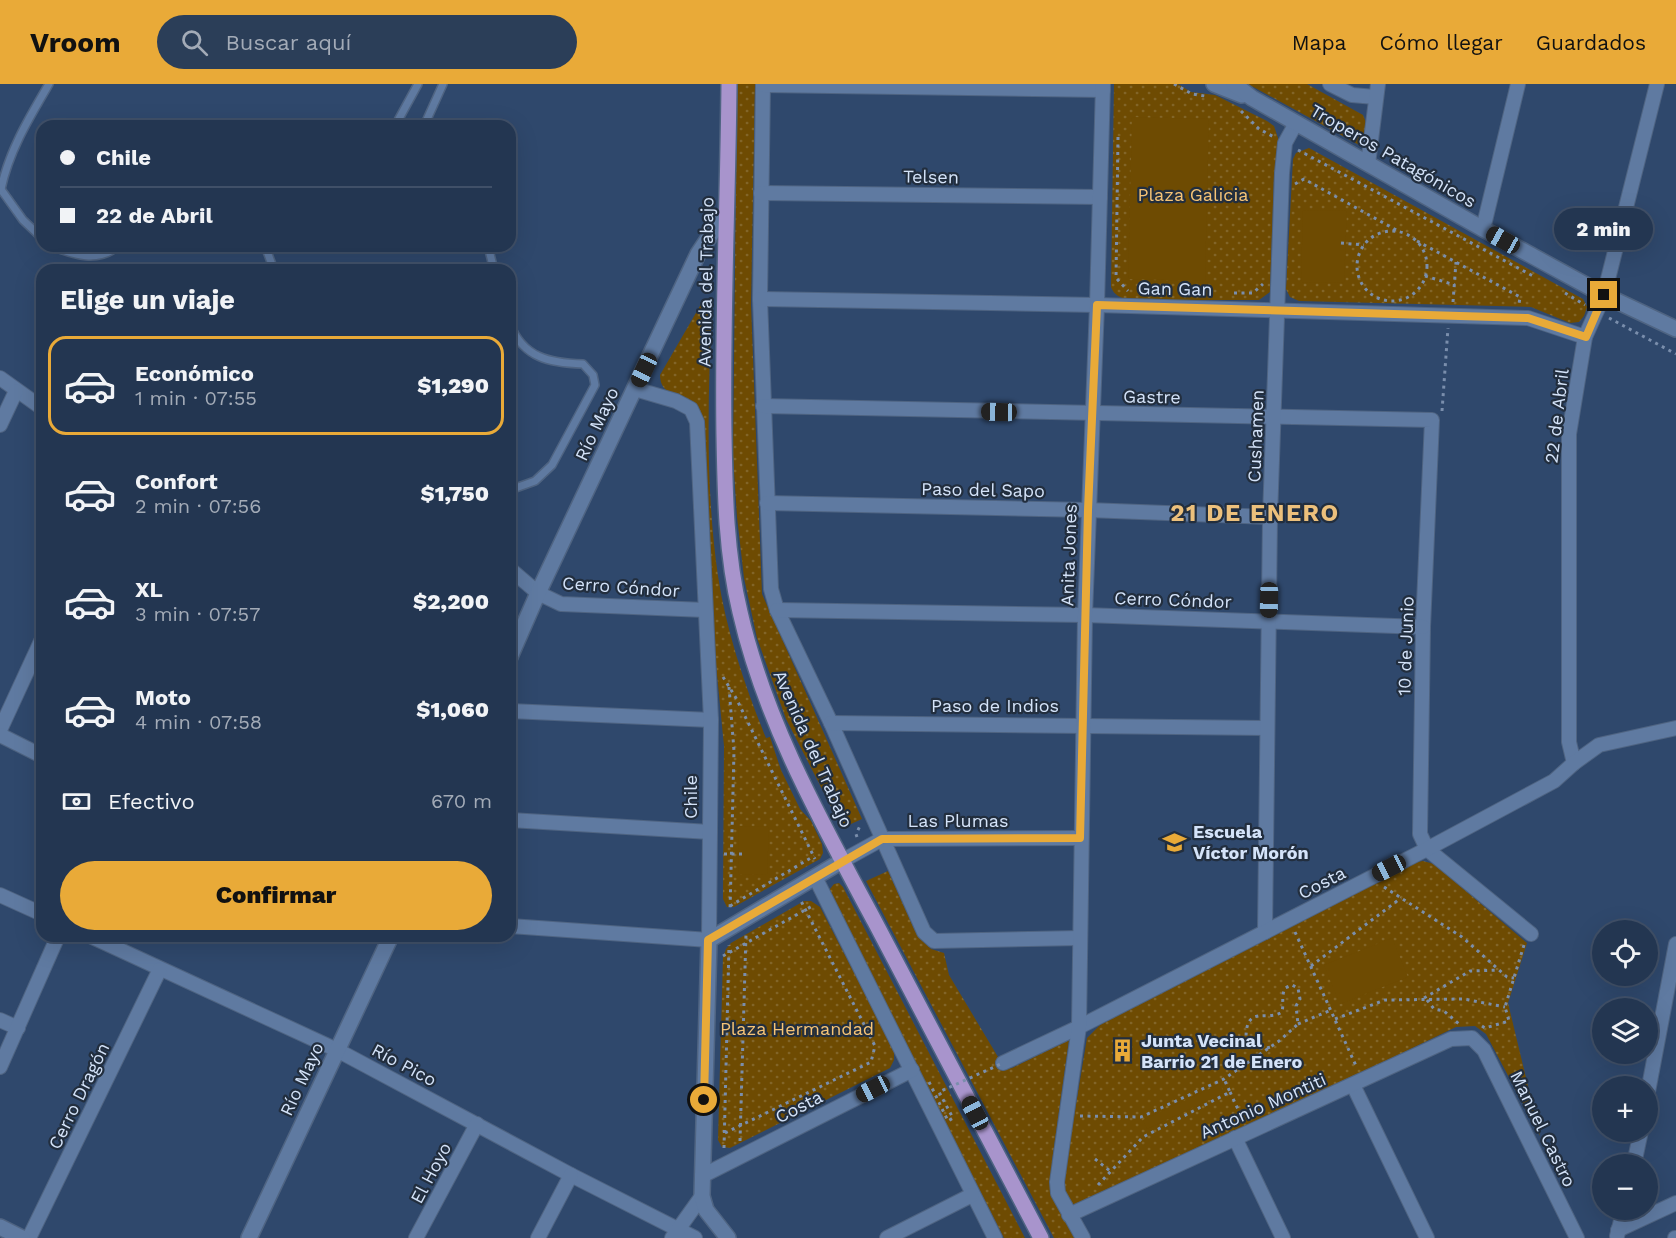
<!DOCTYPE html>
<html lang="es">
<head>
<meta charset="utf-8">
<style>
	:root { --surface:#233651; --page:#2b3e58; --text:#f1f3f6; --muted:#a3abb7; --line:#405068; --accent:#e9aa38 }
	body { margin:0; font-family:"Work Sans",sans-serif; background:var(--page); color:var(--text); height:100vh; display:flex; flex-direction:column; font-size:22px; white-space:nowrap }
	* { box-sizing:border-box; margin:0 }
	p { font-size:20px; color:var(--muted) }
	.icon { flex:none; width:33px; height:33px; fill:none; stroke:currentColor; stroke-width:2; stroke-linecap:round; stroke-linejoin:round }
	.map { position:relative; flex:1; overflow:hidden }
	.details { position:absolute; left:36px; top:180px; width:480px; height:678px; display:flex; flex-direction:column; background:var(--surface); border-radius:18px; box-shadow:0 6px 24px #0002,0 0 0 2px var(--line) }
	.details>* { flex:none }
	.top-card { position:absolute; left:36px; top:36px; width:480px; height:132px; border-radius:18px; box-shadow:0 6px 24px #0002,0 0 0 2px var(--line); display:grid; align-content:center; height:132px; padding:0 24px; background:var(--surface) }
	.fabs { position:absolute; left:1592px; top:836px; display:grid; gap:12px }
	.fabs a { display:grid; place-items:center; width:66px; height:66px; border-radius:50%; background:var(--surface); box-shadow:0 6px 24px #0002,0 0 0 2px var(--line); font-size:30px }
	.end { position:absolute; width:27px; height:27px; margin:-14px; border:8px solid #e9aa38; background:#111; box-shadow:0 0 0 3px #111 }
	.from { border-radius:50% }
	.bubble { position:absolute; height:42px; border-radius:21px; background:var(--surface); box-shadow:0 6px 24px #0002,0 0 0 2px var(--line); font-size:20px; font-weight:800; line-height:42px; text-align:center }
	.car { position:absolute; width:18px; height:36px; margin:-18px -9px; border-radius:8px; box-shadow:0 0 4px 2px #0007; background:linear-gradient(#222 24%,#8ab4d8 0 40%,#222 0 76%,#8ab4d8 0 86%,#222 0) }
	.top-card b { display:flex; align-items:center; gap:21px; height:57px; font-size:22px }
	.top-card b+b { border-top:2px solid var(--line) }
	.top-card i { width:15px; height:15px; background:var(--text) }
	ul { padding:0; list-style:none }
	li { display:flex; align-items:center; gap:18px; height:99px; margin:0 12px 9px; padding:0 12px; border:3px solid transparent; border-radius:18px }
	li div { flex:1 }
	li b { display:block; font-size:22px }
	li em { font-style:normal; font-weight:800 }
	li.selected { border-color:var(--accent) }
	li>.icon { width:54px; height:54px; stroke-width:1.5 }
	h2 { padding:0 24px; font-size:27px; line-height:72px }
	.pay { display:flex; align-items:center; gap:15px; height:66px; padding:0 24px; font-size:22px }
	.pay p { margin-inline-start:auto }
	.button { display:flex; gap:12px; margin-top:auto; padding:12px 24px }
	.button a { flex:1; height:69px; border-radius:36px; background:var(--accent); color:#111; font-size:24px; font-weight:800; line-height:69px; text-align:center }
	header { display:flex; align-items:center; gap:36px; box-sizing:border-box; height:84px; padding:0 30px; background:var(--accent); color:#111 }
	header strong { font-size:28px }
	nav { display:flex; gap:33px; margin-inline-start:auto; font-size:21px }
	.search { width:420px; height:54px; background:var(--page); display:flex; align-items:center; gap:15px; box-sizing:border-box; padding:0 21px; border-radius:33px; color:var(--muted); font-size:22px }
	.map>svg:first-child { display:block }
	.green { fill:url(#green-dots) }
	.pitch { fill:#6e4b02 }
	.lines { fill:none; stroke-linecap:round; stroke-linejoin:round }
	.lane-casing { stroke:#4f6482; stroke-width:10 }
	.street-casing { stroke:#4f6482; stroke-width:16 }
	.secondary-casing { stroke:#4f6482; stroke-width:18 }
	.primary-casing { stroke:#4f6482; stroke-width:18 }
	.path { stroke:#7a8eac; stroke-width:3; stroke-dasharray:3 4.5; stroke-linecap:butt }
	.lane { stroke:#5f7aa1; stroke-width:7 }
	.street { stroke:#5f7aa1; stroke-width:14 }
	.secondary { stroke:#5f7aa1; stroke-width:15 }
	.primary { stroke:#a894cc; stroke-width:15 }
	.path-bridge { stroke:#7a8eac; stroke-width:3; stroke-dasharray:3 4.5; stroke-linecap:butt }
	.route { stroke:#e9aa38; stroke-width:8 }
	.labels { text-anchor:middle; stroke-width:4.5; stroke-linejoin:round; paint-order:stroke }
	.street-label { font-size:18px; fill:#d4e3f9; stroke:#222e3e }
	.park-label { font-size:18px; fill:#f6c476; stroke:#222e3e }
	.poi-label { font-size:18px; font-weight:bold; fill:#d4e3f9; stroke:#222e3e; text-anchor:start }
	.district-label { font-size:24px; font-weight:bold; letter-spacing:1.5px; fill:#ecc07c; stroke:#222e3e }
</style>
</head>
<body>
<header>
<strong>Vroom</strong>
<div class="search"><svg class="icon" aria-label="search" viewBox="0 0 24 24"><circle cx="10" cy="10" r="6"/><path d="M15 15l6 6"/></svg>Buscar aquí</div>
<nav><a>Mapa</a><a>Cómo llegar</a><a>Guardados</a></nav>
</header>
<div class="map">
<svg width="1676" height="1154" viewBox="0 0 1676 1154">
	<defs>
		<pattern id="green-dots" width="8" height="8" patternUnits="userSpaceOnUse" patternTransform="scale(1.5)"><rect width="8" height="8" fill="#6e4b02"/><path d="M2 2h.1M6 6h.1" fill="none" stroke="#826528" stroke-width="1.8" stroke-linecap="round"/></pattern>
	</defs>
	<rect width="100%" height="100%" fill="#2f486c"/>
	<!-- green -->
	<g class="green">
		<polygon points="737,0 755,0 751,221 762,510 862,735 842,744 786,635 757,554 744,494 737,433 733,372"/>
		<path d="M1114 0H1178L1191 8 1215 11 1267 37 1274 42 1280 60 1274 91 1270 208 1259 216H1129C1120 214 1114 211 1111 203Z"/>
		<polygon points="1248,0 1307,0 1363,31 1367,41 1364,61 1361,62"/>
		<polygon points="1309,64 1583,215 1587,223 1584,232 1579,238 1570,239 1531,223 1299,217 1290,213 1286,205 1293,75 1296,69"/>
		<path d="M704 215 709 216 712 222C708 312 705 402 718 492 726 546 745 603 766 654L770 653 781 686 800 725 811 737 822 760 823 769 820 775 734 823H727L723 815 724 662 711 529 702 338C696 299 661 322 660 291Z"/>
		<path d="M1423 777 1434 780 1527 859 1508 919 1540 1052 1486 950 1475 942 1456 943 1340 999 1083 1117 1073 1121C1064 1115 1063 1109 1063 1099L1087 954 1101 940 1412 779Z"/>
		<polygon points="888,787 915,847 931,865 944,869 949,891 1004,983 1012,984 1069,956 1052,1077 1052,1104 1055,1119 1075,1154 1054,1154 866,797"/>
		<polygon points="839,799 843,803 1025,1154 1004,1154 830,812 830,805 834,800"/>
		<polygon points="804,817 811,817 820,823 894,966 894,976 890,984 730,1064 722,1063 718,1056 723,873 726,865 731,859"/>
	</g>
	<!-- pitch -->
	<g class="pitch">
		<polygon points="1132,33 1209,35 1205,197 1128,195"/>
		<polygon points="1303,126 1347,127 1344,199 1301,198"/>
		<polygon points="739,742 769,743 767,791 738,790"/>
		<polygon points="1392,854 1408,893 1340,920 1324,881"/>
		<polygon points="1220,1000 1224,1009 1147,1045 1143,1036"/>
	</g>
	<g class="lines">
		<defs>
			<g id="lane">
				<polyline points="395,42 418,0"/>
				<polyline points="424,42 443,0"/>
				<polyline points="0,104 23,136 42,154"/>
				<path d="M1 105C9 67 29 34 49 0"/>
				<path d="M52 162C74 171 98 179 118 162"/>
				<polyline points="265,162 274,186"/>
				<polyline points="488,162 494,186"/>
				<path d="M510 240C523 274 550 279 583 280L593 291 595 301 552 381 535 397 510 406"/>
			</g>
			<g id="street">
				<polyline points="763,0 760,215 771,505 777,526 831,639 924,848 934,857 1080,854"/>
				<polyline points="1330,0 1352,11 1375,13"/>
				<polyline points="763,1 1103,6"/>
				<polyline points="1368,80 1378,0"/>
				<polyline points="761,109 1100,113"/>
				<polyline points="1483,145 1518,0"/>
				<polyline points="760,215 1097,221 1528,234 1585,253"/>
				<polyline points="0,294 42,324"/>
				<polyline points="763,322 1432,336 1423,543 1420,750 1427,765 1531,850"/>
				<polyline points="0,341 16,307"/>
				<polyline points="767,419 1088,426 1270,433"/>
				<polyline points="510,485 538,509 561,520 705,526"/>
				<polyline points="777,526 1085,531 1423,543"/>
				<polyline points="510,627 711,636"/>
				<polyline points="831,639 1266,644"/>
				<polyline points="0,646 42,555"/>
				<polyline points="0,651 42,672"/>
				<polyline points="1574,679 1569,658 1569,350 1585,253 1604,211 1657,0"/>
				<polyline points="510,736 710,748"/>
				<polyline points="842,777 882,755 1080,754"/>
				<polyline points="815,793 995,1154"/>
				<polyline points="0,811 42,830"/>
				<polyline points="510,842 709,856 711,636 697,338 691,325 676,317 635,305"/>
				<polyline points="1265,848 1270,433 1282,89 1285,59 1296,39"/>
				<polyline points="90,852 337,966 571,1091 695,1154"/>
				<polyline points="0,936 18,944"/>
				<polyline points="1003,979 1079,943 1427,765 1554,697 1574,679 1599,661 1676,644"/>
				<polyline points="0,983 58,852"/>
				<polyline points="1353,1001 1427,1154"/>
				<polyline points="1647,1013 1676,860"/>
				<polyline points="1235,1054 1283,1154"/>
				<polyline points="1634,1080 1641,1047"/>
				<polyline points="702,1092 912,986"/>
				<polyline points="1069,1131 1451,955 1472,954 1484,966 1577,1154"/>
				<polyline points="1618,1146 1676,1119"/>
				<polyline points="1617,1152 1624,1125"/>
				<polyline points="29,1154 160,885"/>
				<polyline points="416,1154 477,1040"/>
				<polyline points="538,1154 571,1091"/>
				<polyline points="672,1154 702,1112"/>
				<polyline points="887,1154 972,1111"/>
				<polyline points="1083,1154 1058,1109 1057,1098 1079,943 1085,531 1097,221 1103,0"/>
				<polyline points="1675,1154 1676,1154"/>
			</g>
			<g id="secondary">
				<polyline points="1214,0 1242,11"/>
				<polyline points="1234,0 1252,14 1483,145 1604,211 1676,245"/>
				<polyline points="510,573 538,509 698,170 726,128"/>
				<polyline points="0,1143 22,1154"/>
				<polyline points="249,1154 391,852"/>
				<polyline points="728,1154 706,1126 702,1112 709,856 842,777"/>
			</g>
			<path id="primary" d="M729 0C728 117 722 234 724 351 725 411 726 470 740 528 765 638 822 739 875 838 930 943 986 1049 1041 1154"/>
		</defs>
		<!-- lane casing -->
		<use href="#lane" class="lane-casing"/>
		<!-- street casing -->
		<use href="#street" class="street-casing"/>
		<!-- secondary casing -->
		<use href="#secondary" class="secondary-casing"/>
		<!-- primary casing -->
		<use href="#primary" class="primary-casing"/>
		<!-- path -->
		<g class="path">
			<polyline points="1174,0 1192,10 1205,12"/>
			<polyline points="1241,27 1259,45 1274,53"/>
			<polyline points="1118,53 1116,194 1128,207"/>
			<polyline points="1298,66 1533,192"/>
			<polyline points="1295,100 1304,95 1398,147"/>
			<circle cx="1392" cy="182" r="35"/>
			<polyline points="1417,157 1520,213 1519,220"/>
			<polyline points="1341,159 1364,161"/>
			<polyline points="1425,192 1455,201"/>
			<polyline points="1234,209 1253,209 1263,200"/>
			<polyline points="1565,209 1585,221"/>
			<polyline points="1453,218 1456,178"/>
			<polyline points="1609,234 1676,270"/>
			<polyline points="1442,327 1448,244"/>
			<polyline points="723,593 736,614 815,775"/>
			<polyline points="729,603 734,667 730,827"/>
			<polyline points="857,753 856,750 861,740"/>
			<polyline points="724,770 742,770"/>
			<polyline points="1384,803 1462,853 1507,893 1514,894"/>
			<polyline points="730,822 814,772"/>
			<polyline points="1295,848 1357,984"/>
			<polyline points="723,872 814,821"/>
			<polyline points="1311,882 1401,814"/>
			<polyline points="1424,914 1470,887 1499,886"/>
			<polyline points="1427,916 1434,925 1444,927 1459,940"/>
			<polyline points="1335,935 1385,916 1464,915 1505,923"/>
			<polyline points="1298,940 1331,926"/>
			<polyline points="1482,942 1485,944 1509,937 1505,923 1524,861"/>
			<polyline points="1230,1008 1243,1036"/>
			<path d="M1080 1032 1141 1033 1224 995 1279 957 1298 940 1296 922 1300 915 1298 904 1292 901 1285 904C1281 913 1284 919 1282 928 1267 938 1246 920 1246 954 1253 963 1260 966 1271 963"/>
			<polyline points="725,1049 871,978 875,962 801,817"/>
			<polyline points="740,1057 746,850"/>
			<polyline points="724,1064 729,861"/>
			<polyline points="1095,1075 1110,1087"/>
			<polyline points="1098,1101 1143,1053 1230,1008 1224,995"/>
		</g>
		<!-- lane -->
		<use href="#lane" class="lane"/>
		<!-- street -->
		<use href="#street" class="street"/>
		<!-- secondary -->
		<use href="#secondary" class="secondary"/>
		<!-- primary -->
		<use href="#primary" class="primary"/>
		<!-- path-bridge -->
		<polyline class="path-bridge" points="929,998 948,1037 953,1034 939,1008 1003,979"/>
	</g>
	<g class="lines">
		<!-- route -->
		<polyline class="route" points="704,1016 708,856 882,755 1080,754 1088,426 1097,221 1528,234 1586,253 1604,211"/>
	</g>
	<!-- icons -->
	<defs>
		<symbol id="school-bare" viewBox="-9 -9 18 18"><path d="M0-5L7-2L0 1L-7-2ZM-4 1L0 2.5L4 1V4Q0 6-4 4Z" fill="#e9aa38" stroke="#222e3e" stroke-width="2.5" paint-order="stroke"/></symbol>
		<symbol id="building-bare" viewBox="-9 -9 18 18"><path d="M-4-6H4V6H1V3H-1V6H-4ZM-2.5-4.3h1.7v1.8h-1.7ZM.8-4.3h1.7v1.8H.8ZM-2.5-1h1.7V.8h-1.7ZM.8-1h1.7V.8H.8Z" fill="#e9aa38" stroke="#222e3e" stroke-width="2.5" paint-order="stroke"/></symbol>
	</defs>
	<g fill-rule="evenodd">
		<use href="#school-bare" x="1158" y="742" width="33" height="33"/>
		<use href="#building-bare" x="1106" y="950" width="33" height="33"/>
	</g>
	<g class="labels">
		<!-- street labels -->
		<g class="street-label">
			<text transform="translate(1393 72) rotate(30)" y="6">Troperos Patagónicos</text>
			<text transform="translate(931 93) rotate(1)" y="6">Telsen</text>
			<text transform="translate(706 198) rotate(-89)" y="6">Avenida del Trabajo</text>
			<text transform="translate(1175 205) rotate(1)" y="6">Gan Gan</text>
			<text transform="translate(1152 313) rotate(1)" y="6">Gastre</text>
			<text transform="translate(1557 332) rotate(-83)" y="6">22 de Abril</text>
			<text transform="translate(597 340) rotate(-65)" y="6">Río Mayo</text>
			<text transform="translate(1256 352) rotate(-88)" y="6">Cushamen</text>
			<text transform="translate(983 406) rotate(1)" y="6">Paso del Sapo</text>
			<text transform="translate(1069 471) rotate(-88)" y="6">Anita Jones</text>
			<text transform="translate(621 503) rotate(4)" y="6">Cerro Cóndor</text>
			<text transform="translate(1173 516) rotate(2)" y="6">Cerro Cóndor</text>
			<text transform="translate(1406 562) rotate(-88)" y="6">10 de Junio</text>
			<text x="995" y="628">Paso de Indios</text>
			<text transform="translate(813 665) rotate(66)" y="6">Avenida del Trabajo</text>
			<text transform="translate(691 713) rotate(-90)" y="6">Chile</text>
			<text x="958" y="743">Las Plumas</text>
			<text transform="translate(1322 799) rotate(-27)" y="6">Costa</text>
			<text transform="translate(404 981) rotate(28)" y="6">Río Pico</text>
			<text transform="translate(302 995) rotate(-65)" y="6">Río Mayo</text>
			<text transform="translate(79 1012) rotate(-64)" y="6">Cerro Dragón</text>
			<text transform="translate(1263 1022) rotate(-24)" y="6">Antonio Montiti</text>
			<text transform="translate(799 1023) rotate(-27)" y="6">Costa</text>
			<text transform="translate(1543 1045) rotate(64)" y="6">Manuel Castro</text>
			<text transform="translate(431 1089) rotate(-62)" y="6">El Hoyo</text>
		</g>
		<!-- park labels -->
		<g class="park-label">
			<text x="1193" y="117">Plaza Galicia</text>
			<text x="797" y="951">Plaza Hermandad</text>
		</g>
		<!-- poi labels -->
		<g class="poi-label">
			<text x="1193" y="754">Escuela<tspan x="1193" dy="21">Víctor Morón</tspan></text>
			<text x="1141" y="963">Junta Vecinal<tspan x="1141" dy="21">Barrio 21 de Enero</tspan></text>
		</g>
		<!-- district labels -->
		<g class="district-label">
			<text x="1255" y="437">21 DE ENERO</text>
		</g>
	</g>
</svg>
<div class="fabs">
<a><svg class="icon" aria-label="locate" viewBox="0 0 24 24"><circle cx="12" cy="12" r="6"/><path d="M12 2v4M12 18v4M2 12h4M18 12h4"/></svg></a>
<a><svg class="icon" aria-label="layers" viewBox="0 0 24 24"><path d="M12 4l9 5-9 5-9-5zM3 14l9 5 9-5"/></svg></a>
<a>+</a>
<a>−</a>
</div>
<i class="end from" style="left:704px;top:1016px"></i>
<i class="end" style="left:1604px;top:211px"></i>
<div class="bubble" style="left:1554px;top:124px;width:99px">2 min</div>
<i class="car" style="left:1503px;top:156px;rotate:299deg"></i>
<i class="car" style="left:644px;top:286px;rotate:205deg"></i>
<i class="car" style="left:999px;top:328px;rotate:271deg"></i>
<i class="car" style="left:1269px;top:516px;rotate:181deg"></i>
<i class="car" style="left:1389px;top:784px;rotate:243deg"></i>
<i class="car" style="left:873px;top:1005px;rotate:243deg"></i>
<i class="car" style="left:975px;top:1029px;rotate:332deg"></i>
<div class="top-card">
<b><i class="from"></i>Chile</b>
<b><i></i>22 de Abril</b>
</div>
<section class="details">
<h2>Elige un viaje</h2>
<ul>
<li class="selected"><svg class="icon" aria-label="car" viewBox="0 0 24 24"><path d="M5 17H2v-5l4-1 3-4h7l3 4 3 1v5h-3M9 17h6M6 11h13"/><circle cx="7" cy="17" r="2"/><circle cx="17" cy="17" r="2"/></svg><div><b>Económico</b><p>1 min · 07:55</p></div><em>$1,290</em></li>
<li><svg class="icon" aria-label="car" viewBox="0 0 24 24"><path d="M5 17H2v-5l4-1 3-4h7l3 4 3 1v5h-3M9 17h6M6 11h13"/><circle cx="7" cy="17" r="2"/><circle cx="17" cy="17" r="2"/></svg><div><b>Confort</b><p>2 min · 07:56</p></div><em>$1,750</em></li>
<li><svg class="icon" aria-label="car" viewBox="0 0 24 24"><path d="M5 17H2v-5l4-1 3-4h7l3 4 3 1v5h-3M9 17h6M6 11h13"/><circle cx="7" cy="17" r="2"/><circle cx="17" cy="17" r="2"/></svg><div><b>XL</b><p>3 min · 07:57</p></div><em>$2,200</em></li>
<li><svg class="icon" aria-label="car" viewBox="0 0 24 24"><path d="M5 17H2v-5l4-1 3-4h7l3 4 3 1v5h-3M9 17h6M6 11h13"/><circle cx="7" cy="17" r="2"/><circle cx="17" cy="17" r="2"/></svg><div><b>Moto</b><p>4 min · 07:58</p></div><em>$1,060</em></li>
</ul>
<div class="pay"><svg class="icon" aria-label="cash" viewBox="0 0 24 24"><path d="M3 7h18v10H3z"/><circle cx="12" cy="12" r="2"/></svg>Efectivo<p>670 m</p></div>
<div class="button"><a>Confirmar</a></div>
</section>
</div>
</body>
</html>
